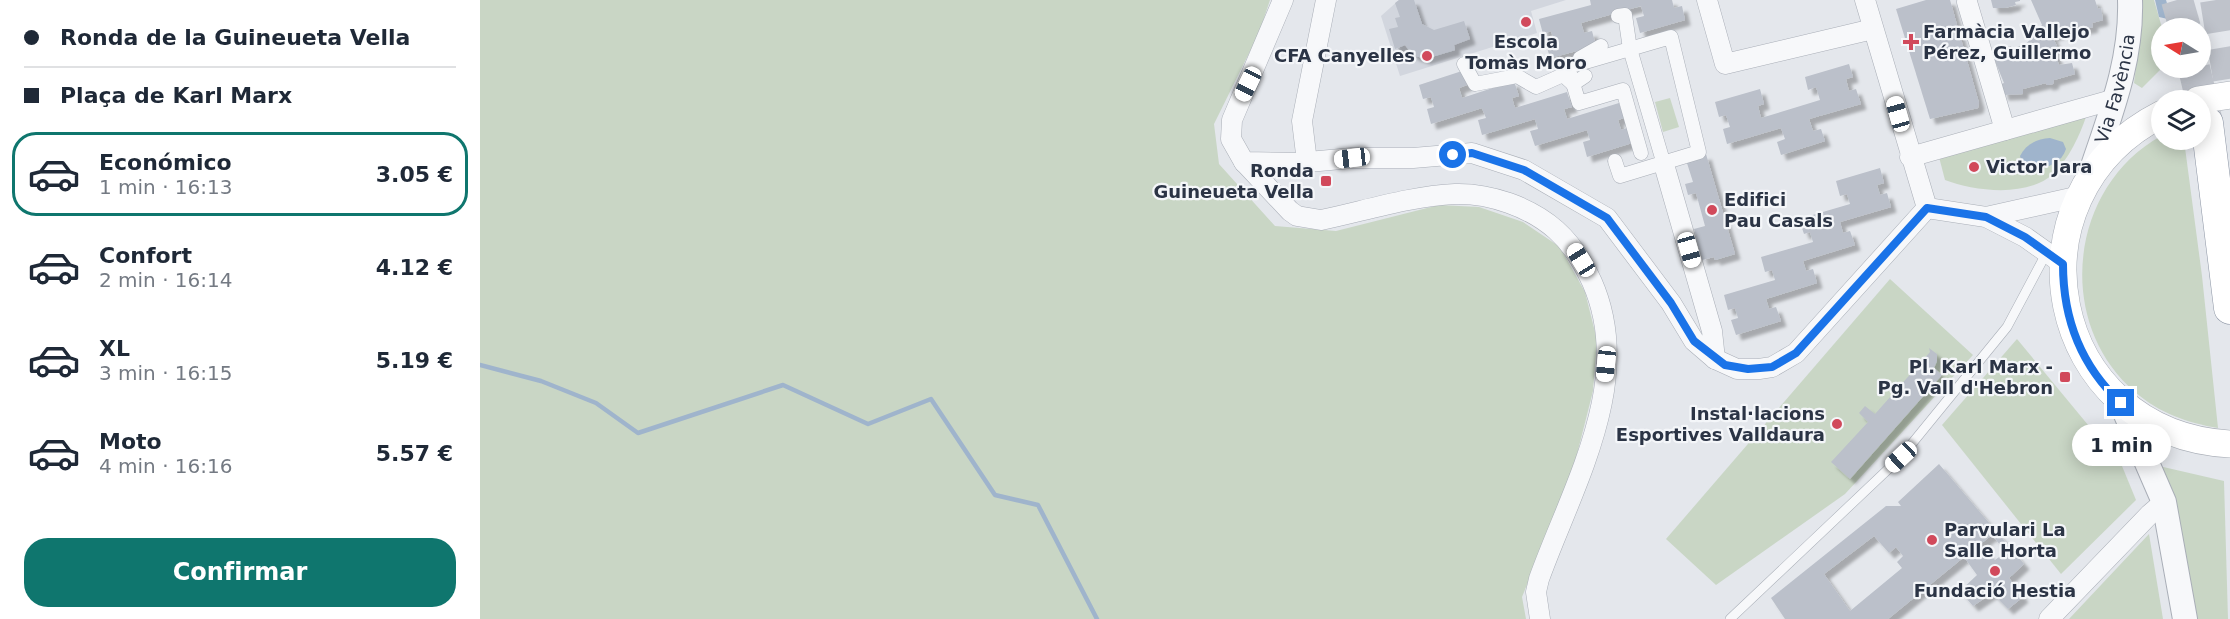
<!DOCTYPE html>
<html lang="es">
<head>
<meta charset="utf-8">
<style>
	:root { --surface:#fff; --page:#f6f6f7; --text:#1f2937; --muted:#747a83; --line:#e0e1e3; --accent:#0f766e }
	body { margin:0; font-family:"DejaVu Sans",sans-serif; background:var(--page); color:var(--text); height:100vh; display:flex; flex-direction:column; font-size:22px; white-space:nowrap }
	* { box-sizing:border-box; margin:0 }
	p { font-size:20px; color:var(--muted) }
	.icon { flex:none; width:33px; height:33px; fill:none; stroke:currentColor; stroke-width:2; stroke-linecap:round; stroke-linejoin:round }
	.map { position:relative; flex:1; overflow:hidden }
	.details { display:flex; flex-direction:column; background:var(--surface); width:480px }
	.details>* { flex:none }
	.banner { display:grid; align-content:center; height:132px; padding:0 24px; background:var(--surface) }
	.needle { width:39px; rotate:281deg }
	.buttons { position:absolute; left:1671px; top:18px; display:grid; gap:12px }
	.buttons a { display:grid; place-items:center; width:60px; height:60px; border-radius:50%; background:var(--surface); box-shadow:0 3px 15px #0003; font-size:30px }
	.end { position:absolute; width:27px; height:27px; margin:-14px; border:8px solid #1a73e8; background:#fff; box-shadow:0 0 0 3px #fff }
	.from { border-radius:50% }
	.bubble { position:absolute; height:42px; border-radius:21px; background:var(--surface); box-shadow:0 3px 15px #0003; font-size:20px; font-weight:800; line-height:42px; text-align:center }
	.car { position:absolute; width:18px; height:36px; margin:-18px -9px; border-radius:8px; box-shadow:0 0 4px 2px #0007; background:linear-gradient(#fff 24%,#345 0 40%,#fff 0 76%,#345 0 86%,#fff 0) }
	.banner b { display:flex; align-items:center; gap:21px; height:57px; font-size:22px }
	.banner b+b { border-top:2px solid var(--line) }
	.banner i { width:15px; height:15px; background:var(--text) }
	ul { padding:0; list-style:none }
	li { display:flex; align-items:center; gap:18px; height:84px; margin:0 12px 9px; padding:0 12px; border:3px solid transparent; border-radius:24px }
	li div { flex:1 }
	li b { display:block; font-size:22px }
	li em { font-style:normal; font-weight:800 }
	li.current { border-color:var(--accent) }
	li>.icon { width:54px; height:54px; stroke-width:1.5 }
	.primary-button { display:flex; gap:12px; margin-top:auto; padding:12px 24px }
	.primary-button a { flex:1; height:69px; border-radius:24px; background:var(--accent); color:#fff; font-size:24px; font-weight:800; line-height:69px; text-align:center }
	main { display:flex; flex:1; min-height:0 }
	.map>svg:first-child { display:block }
	.built { fill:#d2d6de }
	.green { fill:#c9d6c5 }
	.water { fill:#9fb4cc }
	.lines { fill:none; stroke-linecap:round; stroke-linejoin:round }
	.stream { stroke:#9fb4cc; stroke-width:4.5 }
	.building { fill:#bbc0ca; fill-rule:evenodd; filter:url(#shadow) }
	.trunk-tunnel { stroke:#bfc3cb; stroke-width:32; stroke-dasharray:32 16; stroke-linecap:butt }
	.service-casing { stroke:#a9aeb7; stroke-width:10 }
	.pedestrian-casing { stroke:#a9aeb7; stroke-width:15 }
	.minor-casing { stroke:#a9aeb7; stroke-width:21 }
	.tertiary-casing { stroke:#a9aeb7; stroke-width:26 }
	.secondary-casing { stroke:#a9aeb7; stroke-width:28 }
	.trunk-casing { stroke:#8b94a3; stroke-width:33 }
	.service { stroke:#f7f8fa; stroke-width:9 }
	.pedestrian { stroke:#f7f8fa; stroke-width:14 }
	.minor { stroke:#f7f8fa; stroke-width:20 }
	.tertiary { stroke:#f7f8fa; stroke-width:24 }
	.secondary { stroke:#fff; stroke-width:27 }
	.trunk { stroke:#fff; stroke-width:32 }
	.route { stroke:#1a73e8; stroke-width:8 }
	.poi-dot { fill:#d1495b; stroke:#f4f6f9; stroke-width:2 }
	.labels { text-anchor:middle; stroke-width:4.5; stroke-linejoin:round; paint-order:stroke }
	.poi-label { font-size:18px; font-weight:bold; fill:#2b3445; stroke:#f4f6f9; text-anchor:start }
	.street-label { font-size:18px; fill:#2b3445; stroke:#f4f6f9 }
</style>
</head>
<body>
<main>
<section class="details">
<div class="banner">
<b><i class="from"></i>Ronda de la Guineueta Vella</b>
<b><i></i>Plaça de Karl Marx</b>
</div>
<ul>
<li class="current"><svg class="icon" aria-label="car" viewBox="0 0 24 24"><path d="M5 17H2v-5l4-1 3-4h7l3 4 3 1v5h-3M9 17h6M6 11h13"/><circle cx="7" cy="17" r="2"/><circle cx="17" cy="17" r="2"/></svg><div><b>Económico</b><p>1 min · 16:13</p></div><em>3.05 €</em></li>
<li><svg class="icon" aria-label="car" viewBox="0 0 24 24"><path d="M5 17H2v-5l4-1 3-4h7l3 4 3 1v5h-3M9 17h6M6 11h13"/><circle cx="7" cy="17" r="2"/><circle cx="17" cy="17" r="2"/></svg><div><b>Confort</b><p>2 min · 16:14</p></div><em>4.12 €</em></li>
<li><svg class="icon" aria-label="car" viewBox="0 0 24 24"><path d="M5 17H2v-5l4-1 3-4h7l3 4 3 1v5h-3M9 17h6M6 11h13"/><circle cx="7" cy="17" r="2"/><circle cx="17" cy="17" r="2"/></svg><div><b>XL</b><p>3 min · 16:15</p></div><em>5.19 €</em></li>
<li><svg class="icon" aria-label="car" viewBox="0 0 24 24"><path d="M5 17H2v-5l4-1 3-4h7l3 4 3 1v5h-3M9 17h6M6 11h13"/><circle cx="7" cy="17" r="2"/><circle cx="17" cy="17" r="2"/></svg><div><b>Moto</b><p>4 min · 16:16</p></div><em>5.57 €</em></li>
</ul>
<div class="primary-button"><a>Confirmar</a></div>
</section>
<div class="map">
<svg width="1750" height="619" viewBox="0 0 1750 619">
	<defs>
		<filter id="shadow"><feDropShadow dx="5.5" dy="5.5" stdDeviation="1.5" flood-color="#0004"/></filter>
	</defs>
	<rect width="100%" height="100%" fill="#e4e7ec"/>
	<!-- built -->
	<polygon class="built" points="919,0 1086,0 1051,11 1057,33 920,76 901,16"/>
	<!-- green -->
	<g class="green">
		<polygon points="0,0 790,0 779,33 734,124 739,164 795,226 856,231 959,205 999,207 1043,222 1080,247 1105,292 1117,340 1113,391 1092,474 1042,597 1046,619 0,619"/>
		<polygon points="1659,0 1674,0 1682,28 1682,68 1662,88 1654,83 1661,28"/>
		<polygon points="1190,98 1199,127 1183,132 1175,102"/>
		<path d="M1607 114C1600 135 1589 159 1573 174 1547 198 1494 191 1465 180L1459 157Z"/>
		<path d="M1681 136 1682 140H1704L1722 276 1738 428C1708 423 1679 413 1655 392 1574 323 1589 187 1681 136Z"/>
		<polygon points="1410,279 1493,355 1365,494 1236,585 1186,539"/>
		<polygon points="1537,339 1642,466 1656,500 1581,574 1462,425"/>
		<polygon points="1679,466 1744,481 1748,619 1710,619"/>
		<polygon points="1669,534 1683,619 1589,619"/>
	</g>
	<!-- water -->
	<g class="water">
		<polygon points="1675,0 1686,0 1692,20 1679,17"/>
		<path d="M1570 138 1583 142 1586 149C1581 166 1558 172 1543 165L1540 156C1546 144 1557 139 1570 138Z"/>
	</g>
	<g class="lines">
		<!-- stream -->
		<polyline class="stream" points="0,365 61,381 116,403 158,433 303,385 388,424 451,399 515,495 558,505 617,619"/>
	</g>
	<!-- building -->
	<g class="building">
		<polygon points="919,0 934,0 942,24 954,30 984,21 990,39 974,45 975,50 945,59 933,55 925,45 915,49 909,29 918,27 915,18 920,17 915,3"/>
		<polygon points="1110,0 1192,0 1194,8 1202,6 1205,20 1160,33 1156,18 1164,16 1161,6 1101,23 1104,33 1112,31 1116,46 1070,58 1066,44 1074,41 1071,31 1063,34 1059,19 1111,5"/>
		<polygon points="1446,0 1470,0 1499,103 1498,108 1450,119 1416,9"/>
		<polygon points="1511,0 1540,0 1540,1 1535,2 1536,5 1525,8 1513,8"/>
		<polygon points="1551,0 1615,0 1618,9 1621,8 1623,20 1612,23 1613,27 1605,29 1600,26 1572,36 1578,48 1574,50 1579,65 1592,63 1595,74 1574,80 1573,84 1567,85 1566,83 1543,89 1543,94 1523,95 1521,84 1524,83 1513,56 1525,52 1524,48 1531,46 1532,49 1547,43 1562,25"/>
		<polygon points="1369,64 1373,77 1366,79 1369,91 1376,89 1381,104 1329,119 1333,131 1341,129 1345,141 1301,155 1297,142 1305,139 1301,128 1247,144 1243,129 1250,127 1246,115 1239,117 1235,102 1280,89 1284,104 1278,106 1281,118 1340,100 1336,87 1328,90 1325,77"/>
		<polygon points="982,71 987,85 979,88 982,98 1034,81 1039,96 1032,98 1035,108 1087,92 1092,107 1084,109 1087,119 1139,103 1144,118 1138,120 1141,130 1147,128 1152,143 1107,157 1103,142 1110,140 1107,130 1055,146 1050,131 1058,129 1055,119 1002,135 998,120 1006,118 1002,108 951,124 947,109 954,107 951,97 943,99 939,85"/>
		<polygon points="1226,154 1255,254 1235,260 1234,257 1222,260 1214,229 1225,226 1216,193 1208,195 1205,184 1213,182 1206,160"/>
		<polygon points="1400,168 1404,183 1397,185 1400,195 1407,193 1411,207 1360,222 1363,233 1370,231 1375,245 1323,261 1326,271 1333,269 1337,283 1286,299 1289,309 1296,307 1301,321 1256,335 1251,320 1258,318 1255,308 1248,310 1244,295 1295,280 1292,270 1285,272 1281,257 1333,242 1330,232 1324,234 1319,219 1370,204 1367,194 1360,196 1356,181"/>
		<polygon points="1449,348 1457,354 1457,361 1454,368 1462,375 1370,479 1351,462 1388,422 1379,413 1385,406 1395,414 1450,352"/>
		<path d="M1459 464 1544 564 1529 578 1543 597 1528 609 1512 593 1493 606 1480 591 1497 575 1484 557 1408 619H1305L1291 598 1406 506H1421L1418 502ZM1512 535 1526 552 1515 560 1499 545ZM1394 536 1409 553 1416 547 1423 556 1417 562 1422 568 1370 611 1344 574Z"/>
	</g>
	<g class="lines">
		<!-- trunk-tunnel -->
		<g class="trunk-tunnel">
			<polyline points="1697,0 1705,28"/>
			<polyline points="1736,0 1750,85"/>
			<polyline points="1714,68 1727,123"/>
		</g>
		<defs>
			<polyline id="service" points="1250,619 1421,457 1527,327 1567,252"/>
			<g id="pedestrian">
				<polyline points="1138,16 1145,15 1150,49 1185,168"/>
				<polyline points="1100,58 1121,46"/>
				<polyline points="984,64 995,84 1037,76 1056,87 1083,75 1093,84 1105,76"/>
				<polyline points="1135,161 1140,176 1219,152 1191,37 1088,67 1099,103 1143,90 1161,153"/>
			</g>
			<g id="minor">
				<polyline points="803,0 752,120 751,139 764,162 817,163 872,158 933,158 992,153 1044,170 1127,218 1191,303 1214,341 1235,359 1257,369 1279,369 1292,367 1316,353 1447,208"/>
				<polyline points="1227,0 1245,64 1393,29"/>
				<polyline points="1385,0 1447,208"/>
				<polyline points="1487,2 1525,130"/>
				<polyline points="1430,157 1635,99"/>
				<path d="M764 162 810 211 817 216 841 220C884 211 931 196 975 194 1010 193 1050 207 1076 230 1093 245 1103 262 1112 282 1156 381 1092 487 1059 579L1056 592 1060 619"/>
				<polyline points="827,162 822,121 846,0"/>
				<polyline points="1185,168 1232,331 1235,359"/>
				<polyline points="1447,208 1506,217 1545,237 1583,264"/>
				<polyline points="1506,217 1600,196"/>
				<polyline points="1569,619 1670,514 1684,502"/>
			</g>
			<g id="tertiary">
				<path id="s1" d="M1611 172C1630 115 1652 61 1650 0"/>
				<polyline points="1641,403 1684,502 1705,619"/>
			</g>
			<g id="secondary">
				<polyline points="1718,100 1750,95"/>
				<path d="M1682 114C1520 196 1567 434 1750 444"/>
			</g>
			<polyline id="trunk" points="1727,123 1750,308"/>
		</defs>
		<!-- service casing -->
		<use href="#service" class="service-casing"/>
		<!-- pedestrian casing -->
		<use href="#pedestrian" class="pedestrian-casing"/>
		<!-- minor casing -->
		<use href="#minor" class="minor-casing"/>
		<!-- tertiary casing -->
		<use href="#tertiary" class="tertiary-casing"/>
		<!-- secondary casing -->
		<use href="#secondary" class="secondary-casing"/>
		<!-- trunk casing -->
		<use href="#trunk" class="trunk-casing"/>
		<!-- service -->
		<use href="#service" class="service"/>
		<!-- pedestrian -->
		<use href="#pedestrian" class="pedestrian"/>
		<!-- minor -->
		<use href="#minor" class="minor"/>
		<!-- tertiary -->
		<use href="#tertiary" class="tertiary"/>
		<!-- secondary -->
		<use href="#secondary" class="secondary"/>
		<!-- trunk -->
		<use href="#trunk" class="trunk"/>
	</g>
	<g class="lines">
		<!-- route -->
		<path class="route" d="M973 155 992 153 1044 170 1127 218 1191 303 1214 341 1245 365 1268 369 1292 367 1316 353 1447 208 1506 217 1545 237 1583 264C1583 319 1601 366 1641 403"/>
	</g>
	<!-- markers -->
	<g class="poi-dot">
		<circle cx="1046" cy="22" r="6"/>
		<path d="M1428 33h6v6h6v6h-6v6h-6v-6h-6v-6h6z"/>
		<circle cx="947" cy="56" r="6"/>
		<circle cx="1494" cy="167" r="6"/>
		<rect x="840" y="175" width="12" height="12" rx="3"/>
		<circle cx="1232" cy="210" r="6"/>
		<rect x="1579" y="371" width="12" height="12" rx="3"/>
		<circle cx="1357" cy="424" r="6"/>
		<circle cx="1452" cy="540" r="6"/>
		<circle cx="1515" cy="571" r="6"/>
	</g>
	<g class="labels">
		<!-- poi labels -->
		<g class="poi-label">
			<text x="1443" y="38">Farmàcia Vallejo<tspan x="1443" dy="21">Pérez, Guillermo</tspan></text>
			<text x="1046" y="48" text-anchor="middle">Escola<tspan x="1046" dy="21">Tomàs Moro</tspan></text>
			<text x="935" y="62" text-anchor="end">CFA Canyelles</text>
			<text x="1506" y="173">Victor Jara</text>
			<text x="834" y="177" text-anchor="end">Ronda<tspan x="834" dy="21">Guineueta Vella</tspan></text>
			<text x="1244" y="206">Edifici<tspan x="1244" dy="21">Pau Casals</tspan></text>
			<text x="1573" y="373" text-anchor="end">Pl. Karl Marx -<tspan x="1573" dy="21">Pg. Vall d'Hebron</tspan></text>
			<text x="1345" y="420" text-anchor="end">Instal·lacions<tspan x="1345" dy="21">Esportives Valldaura</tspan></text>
			<text x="1464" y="536">Parvulari La<tspan x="1464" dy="21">Salle Horta</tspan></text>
			<text x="1515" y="597" text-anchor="middle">Fundació Hestia</text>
		</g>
		<!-- street labels -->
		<g class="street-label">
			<text dy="6" stroke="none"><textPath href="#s1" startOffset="87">Via Favència</textPath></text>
		</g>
	</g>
</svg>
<div class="buttons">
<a><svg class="needle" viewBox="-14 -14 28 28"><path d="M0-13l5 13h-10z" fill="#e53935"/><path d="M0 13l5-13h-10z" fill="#747a83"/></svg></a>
<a><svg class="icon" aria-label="layers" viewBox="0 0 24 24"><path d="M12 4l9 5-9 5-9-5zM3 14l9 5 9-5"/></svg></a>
</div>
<i class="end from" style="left:973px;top:155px"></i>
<i class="end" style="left:1641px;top:403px"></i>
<div class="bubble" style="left:1592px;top:424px;width:99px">1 min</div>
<i class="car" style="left:768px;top:84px;rotate:206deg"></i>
<i class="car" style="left:1418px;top:114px;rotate:344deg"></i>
<i class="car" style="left:872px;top:158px;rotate:263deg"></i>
<i class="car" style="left:1209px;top:250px;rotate:164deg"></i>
<i class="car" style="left:1101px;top:260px;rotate:328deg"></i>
<i class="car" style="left:1126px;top:364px;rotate:186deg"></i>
<i class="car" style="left:1421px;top:457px;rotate:227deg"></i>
</div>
</main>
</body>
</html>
